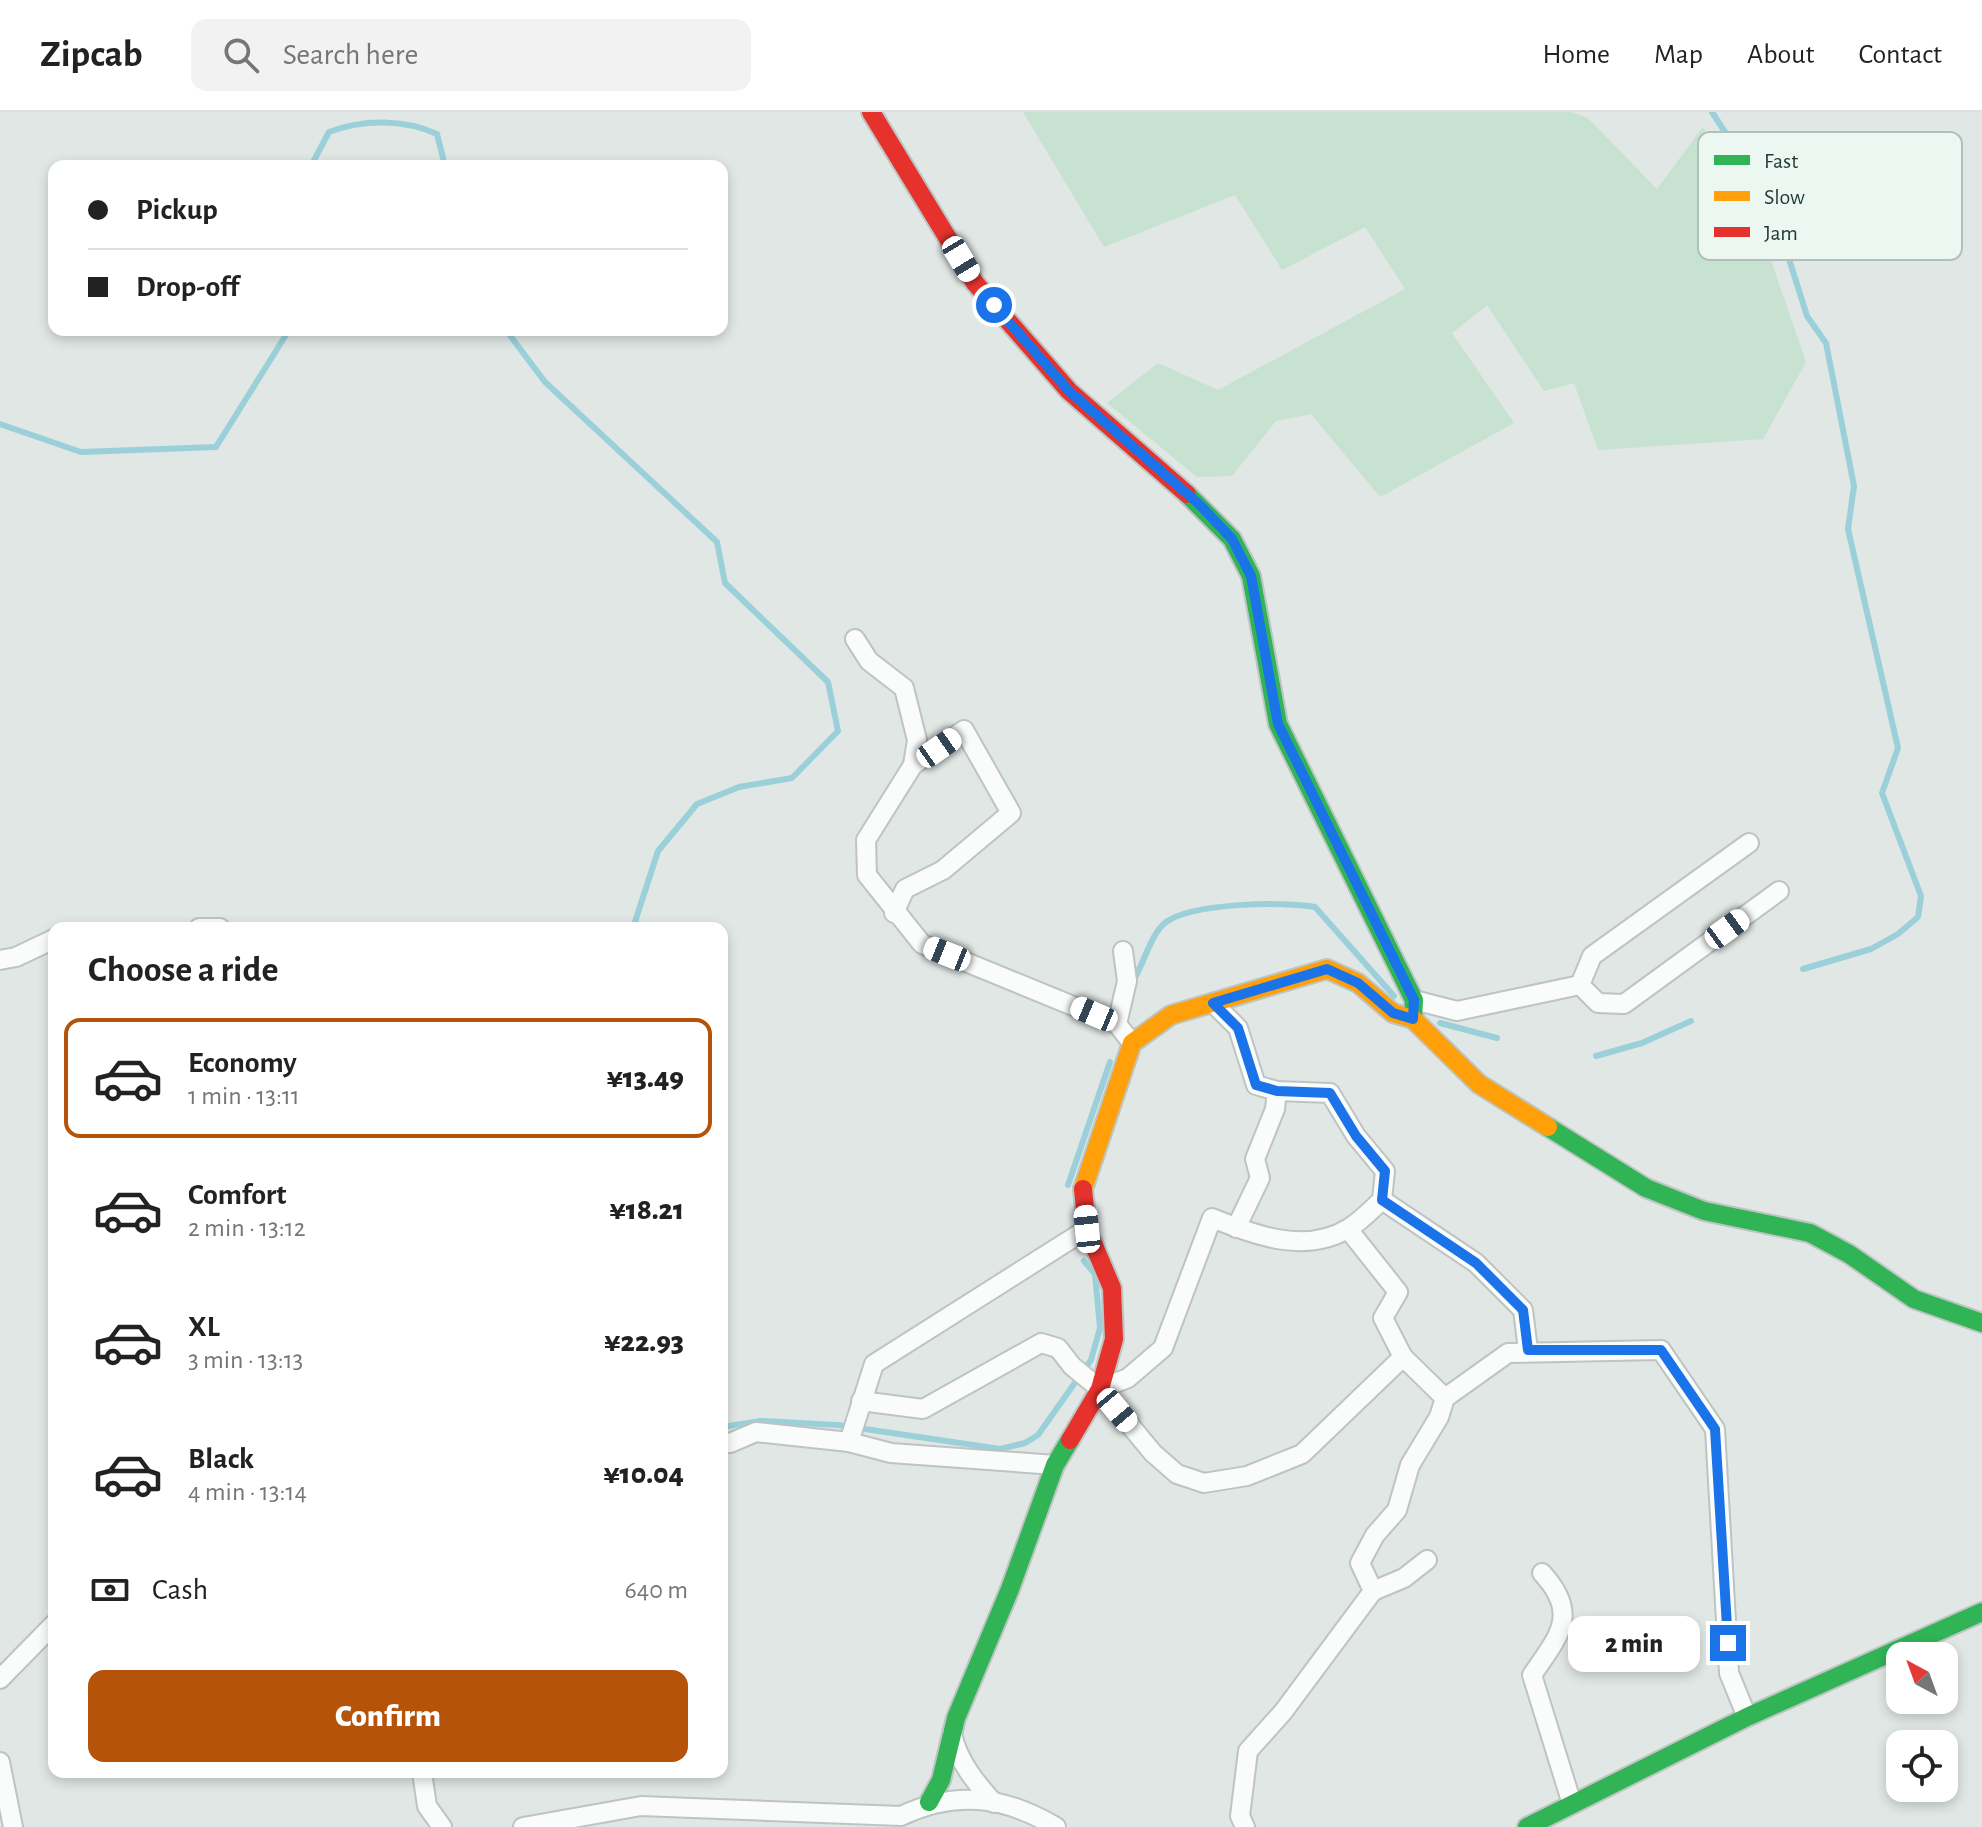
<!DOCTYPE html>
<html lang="en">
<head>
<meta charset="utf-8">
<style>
	:root { --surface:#fff; --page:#f2f2f2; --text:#222; --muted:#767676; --line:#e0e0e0; --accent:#b45309 }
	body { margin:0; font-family:"Alegreya Sans",sans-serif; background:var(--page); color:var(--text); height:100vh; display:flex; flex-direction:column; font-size:30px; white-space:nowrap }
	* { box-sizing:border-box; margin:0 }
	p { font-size:26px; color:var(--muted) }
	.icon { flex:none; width:44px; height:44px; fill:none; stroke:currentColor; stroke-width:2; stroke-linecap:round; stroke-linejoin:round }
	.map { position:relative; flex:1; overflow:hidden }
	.drawer { position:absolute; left:48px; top:810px; width:680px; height:856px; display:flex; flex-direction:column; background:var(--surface); border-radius:16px; box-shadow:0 4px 12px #0003 }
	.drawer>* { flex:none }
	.hud { position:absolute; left:48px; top:48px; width:680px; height:176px; border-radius:16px; box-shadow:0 4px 12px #0003; display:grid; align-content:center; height:176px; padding:0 40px; background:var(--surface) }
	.needle { width:52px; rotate:319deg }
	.controls { position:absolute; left:1886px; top:1530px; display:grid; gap:16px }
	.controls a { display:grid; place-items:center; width:72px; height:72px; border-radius:16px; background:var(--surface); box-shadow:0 4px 12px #0003; font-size:40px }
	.end { position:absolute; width:36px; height:36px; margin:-18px; border:10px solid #1a73e8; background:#fff; box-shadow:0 0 0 4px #fff }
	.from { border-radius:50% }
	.bubble { position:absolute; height:56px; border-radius:16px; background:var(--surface); box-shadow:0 4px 12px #0003; font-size:26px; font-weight:800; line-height:56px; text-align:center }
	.car { position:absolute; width:24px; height:48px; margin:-24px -12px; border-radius:10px; box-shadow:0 0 6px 2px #0007; background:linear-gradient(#fff 24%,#345 0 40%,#fff 0 76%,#345 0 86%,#fff 0) }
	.hud b { display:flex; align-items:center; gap:28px; height:76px; font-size:30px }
	.hud b+b { border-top:2px solid var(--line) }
	.hud i { width:20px; height:20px; background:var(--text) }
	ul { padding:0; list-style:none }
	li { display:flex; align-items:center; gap:24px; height:120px; margin:0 16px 12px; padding:0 24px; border:4px solid transparent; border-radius:16px }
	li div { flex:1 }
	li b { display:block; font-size:30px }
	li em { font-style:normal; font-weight:800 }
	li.selected { border-color:var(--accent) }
	li>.icon { width:72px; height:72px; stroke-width:1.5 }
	h2 { padding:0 40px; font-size:36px; line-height:96px }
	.pay { display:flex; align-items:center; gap:20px; height:88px; padding:0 40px; font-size:30px }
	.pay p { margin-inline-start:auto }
	.primary-button { display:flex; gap:16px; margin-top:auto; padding:16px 40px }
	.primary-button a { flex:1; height:92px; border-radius:16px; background:var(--accent); color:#fff; font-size:32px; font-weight:800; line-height:92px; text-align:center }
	header { display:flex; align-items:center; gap:48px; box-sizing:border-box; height:112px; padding:0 40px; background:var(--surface); border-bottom:2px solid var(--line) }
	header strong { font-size:38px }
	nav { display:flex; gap:44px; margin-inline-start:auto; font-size:28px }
	.search { width:560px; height:72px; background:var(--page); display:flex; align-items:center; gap:20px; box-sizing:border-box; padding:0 28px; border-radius:16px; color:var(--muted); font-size:30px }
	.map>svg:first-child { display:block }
	.green { fill:#c7e2d0 }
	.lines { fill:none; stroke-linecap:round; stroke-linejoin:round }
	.stream { stroke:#9bd0da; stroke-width:6 }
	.street-casing { stroke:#bdc4c1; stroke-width:22 }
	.fast-casing { stroke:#bcc5c2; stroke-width:22 }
	.slow-casing { stroke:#bcc5c2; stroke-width:22 }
	.jam-casing { stroke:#bcc5c2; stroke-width:22 }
	.street { stroke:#fafbfb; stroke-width:18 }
	.fast { stroke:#30b455; stroke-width:18 }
	.slow { stroke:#ff9f0a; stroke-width:18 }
	.jam { stroke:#e5322d; stroke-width:18 }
	.route { stroke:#1a73e8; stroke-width:10 }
	.key { fill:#edf7f2; stroke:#afbfb9; stroke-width:2 }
	.key-label { font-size:22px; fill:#1d3b34 }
</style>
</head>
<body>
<header>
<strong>Zipcab</strong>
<div class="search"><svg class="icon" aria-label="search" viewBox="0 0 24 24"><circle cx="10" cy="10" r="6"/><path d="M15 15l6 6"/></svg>Search here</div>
<nav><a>Home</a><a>Map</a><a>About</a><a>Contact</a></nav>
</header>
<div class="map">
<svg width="1982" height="1715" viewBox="0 0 1982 1715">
	<rect width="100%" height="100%" fill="#e0e7e4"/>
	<!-- green -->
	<polygon class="green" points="1023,0 1571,0 1588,6 1657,77 1703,15 1764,128 1806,250 1763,327 1598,338 1574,271 1544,279 1487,193 1452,221 1514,311 1380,385 1311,302 1276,309 1232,364 1197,365 1107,291 1158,251 1218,278 1405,177 1365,115 1282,158 1235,83 1104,135"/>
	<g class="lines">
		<!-- stream -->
		<g class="stream">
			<polyline points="1712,0 1725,20 1743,64 1778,112 1807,204 1826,231 1854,374 1848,417 1898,636 1882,681 1921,784 1918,805 1898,822 1871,837 1803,857"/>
			<path d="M311 54 329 20C363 7 404 7 437 22L445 54"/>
			<polyline points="506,218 545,270 717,430 725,471 828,570 838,619 792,666 739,675 697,692 658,739 633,816"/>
			<polyline points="0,312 81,340 216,335 289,218"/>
			<path d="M1136 864C1144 849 1153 819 1166 810 1193 791 1283 789 1315 795L1394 884"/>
			<polyline points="1440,911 1497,926"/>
			<polyline points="1596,944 1642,931 1691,909"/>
			<polyline points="1068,1073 1110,950"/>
			<polyline points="722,1315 761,1309 838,1313 1000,1337 1025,1331 1038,1323 1091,1248 1100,1216 1095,1162 1084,1149"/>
		</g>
		<defs>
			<g id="street">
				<polyline points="855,527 869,549 904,576 917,628 913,653 866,728 867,763 922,832 1117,912 1132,931"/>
				<polyline points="1749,731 1592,844 1580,873 1598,891 1624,892 1779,779"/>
				<polyline points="894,801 905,777 943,758 1011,701 964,618 913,653"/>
				<polyline points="199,816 220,816"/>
				<polyline points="0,848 16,845 54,827"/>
				<polyline points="1414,888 1457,899 1580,873"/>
				<polyline points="1117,912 1127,869 1123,839"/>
				<polyline points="1382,1088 1476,1151 1523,1198 1528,1238"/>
				<polyline points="1236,1116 1260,1066 1255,1047 1275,997 1277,979"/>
				<polyline points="1348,1117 1398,1180 1383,1206 1403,1245"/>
				<path d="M1100 1277 1128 1266 1163 1236 1212 1106C1254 1123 1306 1143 1349 1116 1361 1109 1372 1097 1382 1088L1385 1059 1356 1024 1330 981 1277 979 1256 973 1238 916 1213 891"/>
				<polyline points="861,1289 923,1297 1041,1231 1058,1236 1072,1254 1100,1277 1153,1341 1177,1362 1204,1371 1247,1364 1302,1342 1403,1245 1445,1286 1508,1241 1661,1238 1715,1317 1729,1561 1747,1605"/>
				<polyline points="722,1330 730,1331 756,1320 849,1330 891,1341 1055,1353"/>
				<polyline points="849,1330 874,1252 1087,1117"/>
				<path d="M1542 1461C1580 1502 1559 1524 1532 1563L1572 1692"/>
				<polyline points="1373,1479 1404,1466 1427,1448"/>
				<polyline points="0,1567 54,1512"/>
				<path d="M952 1622C958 1649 975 1670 994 1691"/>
				<polyline points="0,1650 13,1715"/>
				<polyline points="422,1660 427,1694 442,1715"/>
				<path d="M523 1715 641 1694 901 1704C955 1678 1004 1684 1056 1715"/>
				<polyline points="1245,1715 1240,1704 1248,1639 1283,1600 1373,1479 1360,1451 1375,1423 1397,1398 1410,1353 1439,1305 1445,1286"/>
			</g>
			<g id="fast">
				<polyline points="1187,382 1232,427 1251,464 1278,612 1414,888 1413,907"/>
				<polyline points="1548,1015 1646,1076 1704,1099 1810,1121 1849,1142 1914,1187 1982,1211"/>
				<polyline points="929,1690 941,1668 956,1606 1010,1477 1055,1353 1070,1328"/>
				<polyline points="1527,1715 1747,1605 1982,1500"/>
			</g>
			<polyline id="slow" points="1083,1077 1132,931 1171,903 1327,857 1358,871 1393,901 1413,907 1479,972 1548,1015"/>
			<g id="jam">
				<polyline points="871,0 975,171 1069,279 1187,382"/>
				<polyline points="1070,1328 1100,1277 1114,1227 1112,1176 1087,1117 1083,1077"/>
			</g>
		</defs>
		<!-- street casing -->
		<use href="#street" class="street-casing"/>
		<!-- fast casing -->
		<use href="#fast" class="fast-casing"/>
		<!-- slow casing -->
		<use href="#slow" class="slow-casing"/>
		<!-- jam casing -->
		<use href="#jam" class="jam-casing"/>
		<!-- street -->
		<use href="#street" class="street"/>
		<!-- fast -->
		<use href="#fast" class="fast"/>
		<!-- slow -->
		<use href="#slow" class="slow"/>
		<!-- jam -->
		<use href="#jam" class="jam"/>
	</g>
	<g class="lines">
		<!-- route -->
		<polyline class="route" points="994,193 1069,279 1200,393 1232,427 1251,464 1278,612 1414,888 1413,907 1393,901 1358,871 1327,857 1213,891 1238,916 1256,973 1277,979 1330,981 1356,1024 1385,1059 1382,1088 1476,1151 1523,1198 1528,1238 1661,1238 1715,1317 1728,1531"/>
	</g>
	<!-- legend -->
	<rect x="1698" y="20" width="264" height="128" rx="12" class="key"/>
	<rect x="1714" y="43" width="36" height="10" fill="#30b455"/>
	<rect x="1714" y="79" width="36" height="10" fill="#ff9f0a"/>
	<rect x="1714" y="115" width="36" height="10" fill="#e5322d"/>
	<g class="key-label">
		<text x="1764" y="56">Fast</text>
		<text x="1764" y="92">Slow</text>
		<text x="1764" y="128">Jam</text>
	</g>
</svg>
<div class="controls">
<a><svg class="needle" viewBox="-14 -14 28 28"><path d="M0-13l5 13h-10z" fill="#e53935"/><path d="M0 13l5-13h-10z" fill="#767676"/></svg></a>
<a><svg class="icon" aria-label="locate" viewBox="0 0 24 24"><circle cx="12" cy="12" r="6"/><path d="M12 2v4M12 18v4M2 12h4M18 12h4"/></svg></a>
</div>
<i class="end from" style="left:994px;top:193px"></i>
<i class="end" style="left:1728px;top:1531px"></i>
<div class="bubble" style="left:1568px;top:1504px;width:132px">2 min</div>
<i class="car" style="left:961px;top:147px;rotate:149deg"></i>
<i class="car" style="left:939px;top:636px;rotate:55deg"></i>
<i class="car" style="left:1727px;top:817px;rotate:54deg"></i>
<i class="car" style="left:947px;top:842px;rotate:292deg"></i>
<i class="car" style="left:1094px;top:902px;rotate:293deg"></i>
<i class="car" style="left:1087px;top:1117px;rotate:354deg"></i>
<i class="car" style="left:1117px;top:1298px;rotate:140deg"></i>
<div class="hud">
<b><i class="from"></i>Pickup</b>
<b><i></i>Drop-off</b>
</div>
<section class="drawer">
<h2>Choose a ride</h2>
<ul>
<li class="selected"><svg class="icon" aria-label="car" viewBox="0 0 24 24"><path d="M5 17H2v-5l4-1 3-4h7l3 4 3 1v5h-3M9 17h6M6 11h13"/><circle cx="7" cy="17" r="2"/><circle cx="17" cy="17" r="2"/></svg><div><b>Economy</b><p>1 min · 13:11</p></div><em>¥13.49</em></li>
<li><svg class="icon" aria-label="car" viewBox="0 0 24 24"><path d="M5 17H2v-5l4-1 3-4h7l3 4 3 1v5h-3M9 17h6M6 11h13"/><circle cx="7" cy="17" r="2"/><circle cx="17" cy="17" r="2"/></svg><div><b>Comfort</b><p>2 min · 13:12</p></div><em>¥18.21</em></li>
<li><svg class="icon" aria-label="car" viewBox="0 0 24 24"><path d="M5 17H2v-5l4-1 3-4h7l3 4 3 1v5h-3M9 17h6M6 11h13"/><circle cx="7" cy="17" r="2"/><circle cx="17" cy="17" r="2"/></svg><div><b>XL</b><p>3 min · 13:13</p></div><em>¥22.93</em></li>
<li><svg class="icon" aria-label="car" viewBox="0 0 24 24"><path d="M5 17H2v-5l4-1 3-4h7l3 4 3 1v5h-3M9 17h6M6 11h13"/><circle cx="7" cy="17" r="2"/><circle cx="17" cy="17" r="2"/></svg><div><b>Black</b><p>4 min · 13:14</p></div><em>¥10.04</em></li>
</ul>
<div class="pay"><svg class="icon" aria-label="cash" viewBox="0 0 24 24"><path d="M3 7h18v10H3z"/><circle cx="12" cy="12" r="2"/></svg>Cash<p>640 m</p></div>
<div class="primary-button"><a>Confirm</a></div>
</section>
</div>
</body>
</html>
